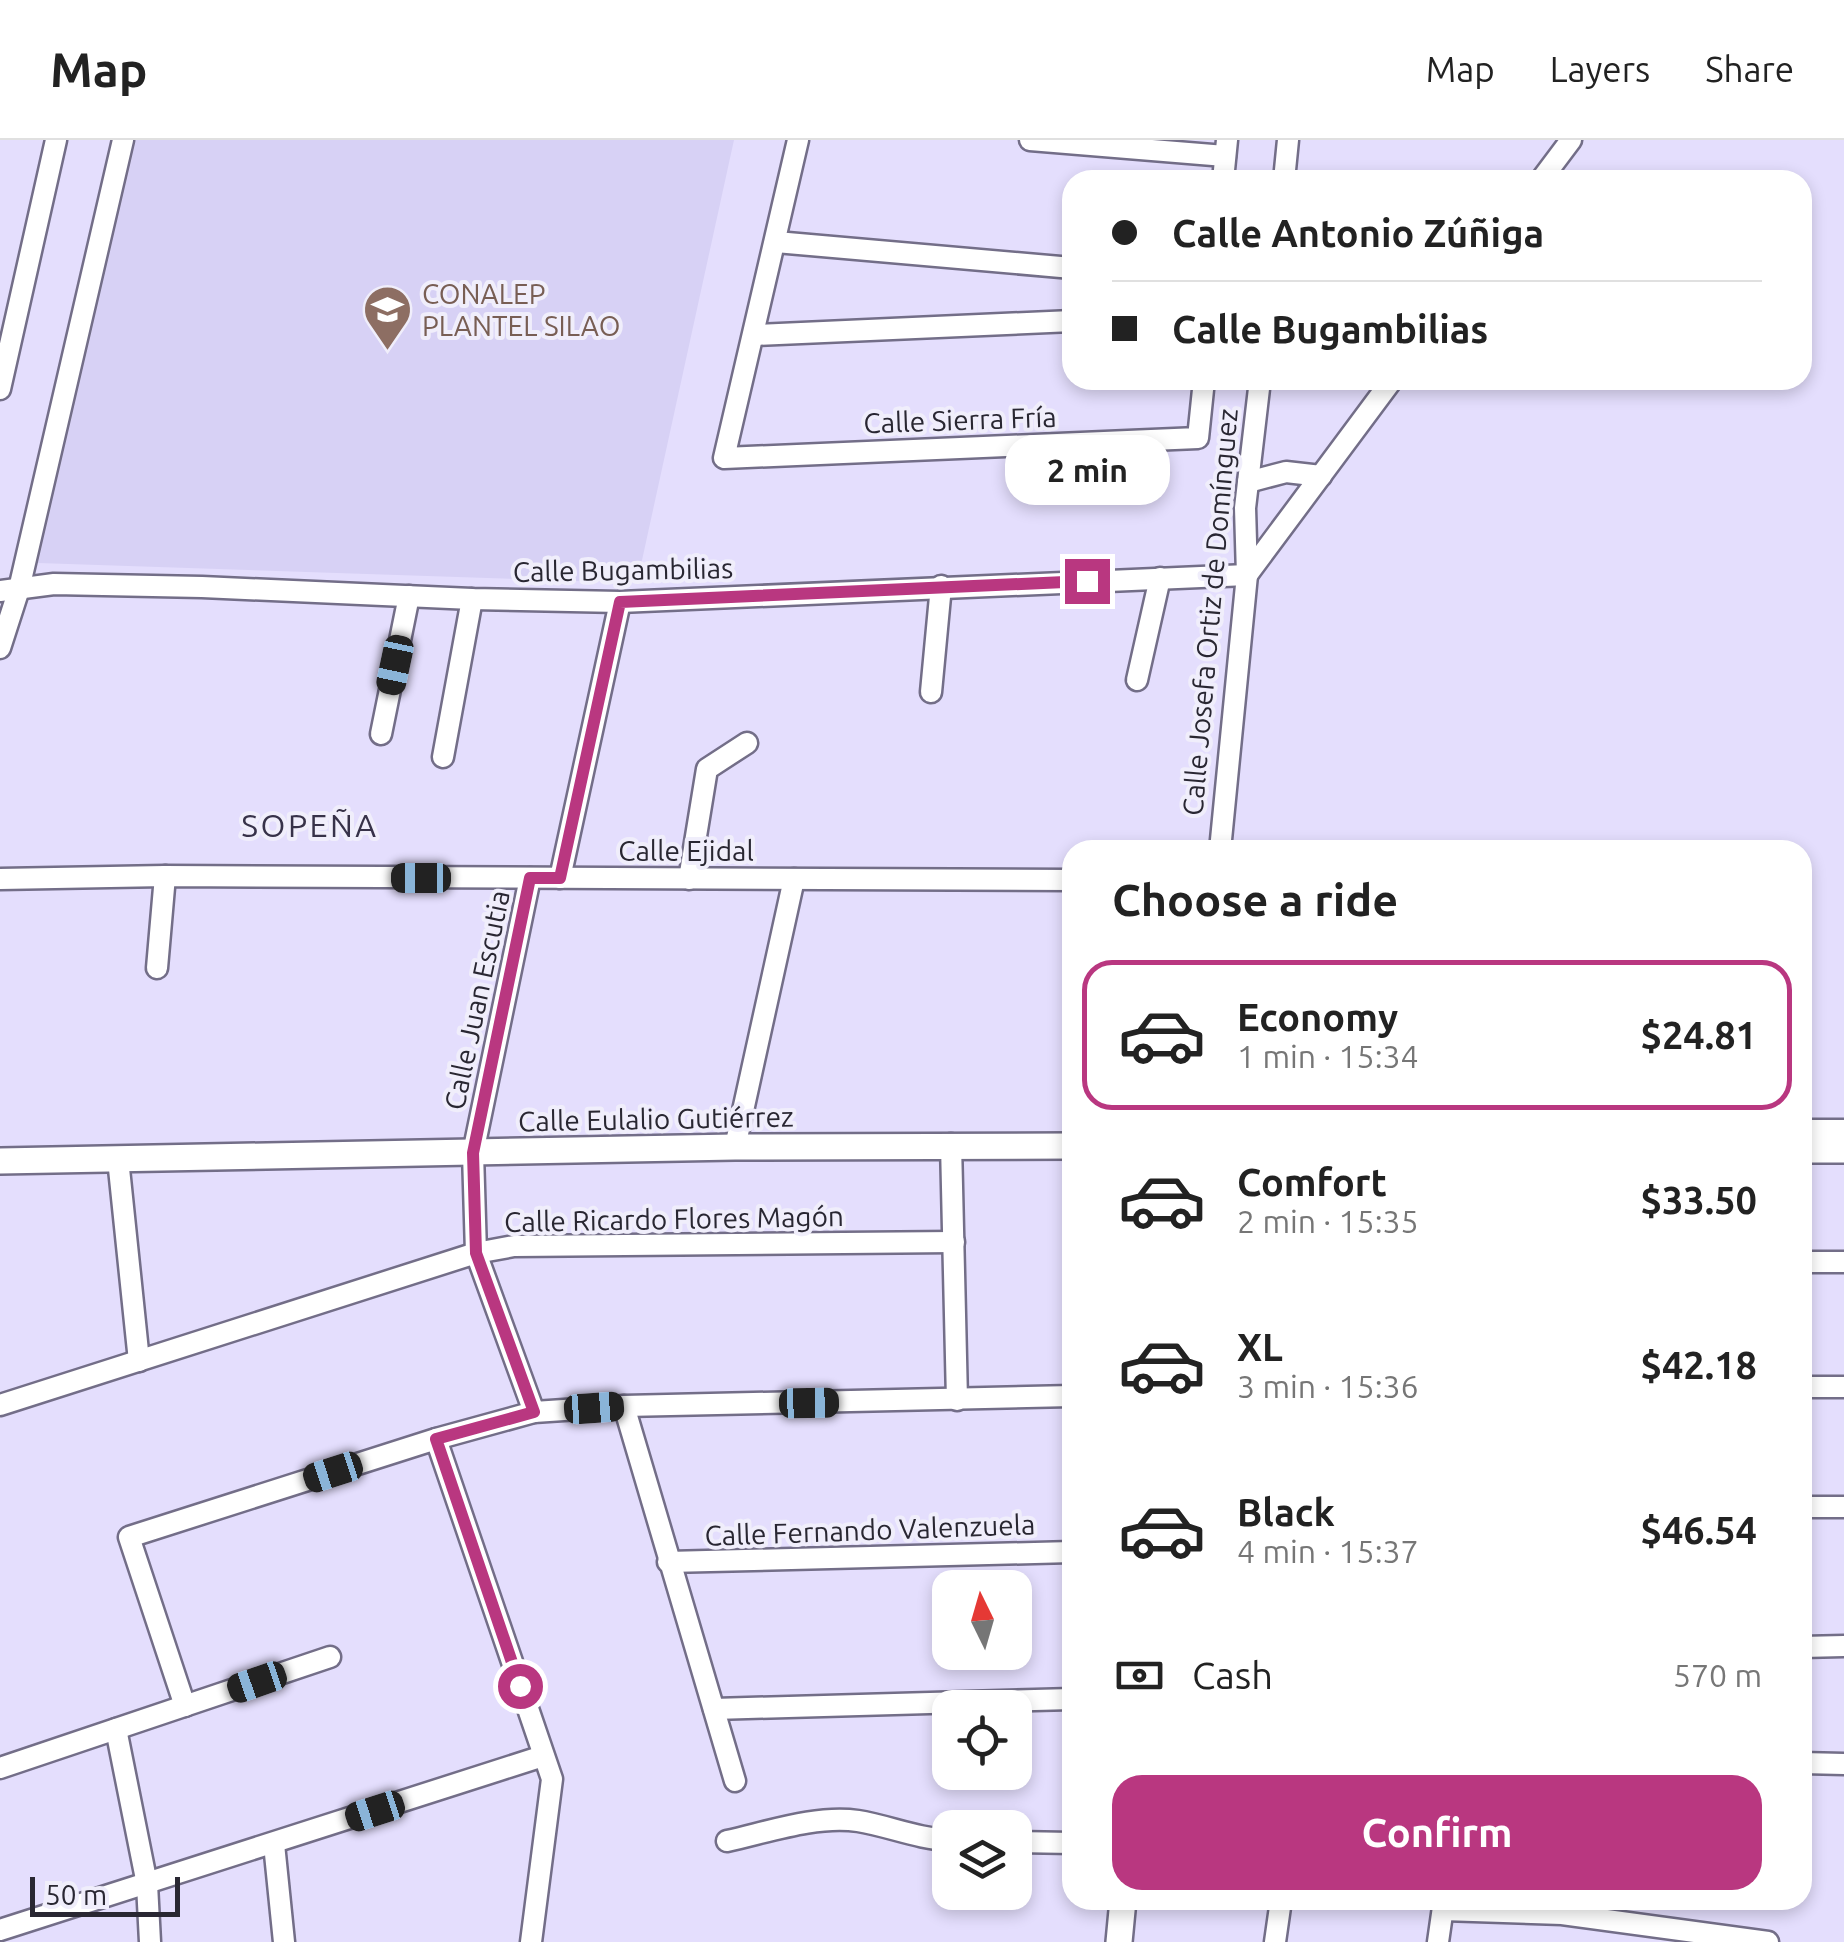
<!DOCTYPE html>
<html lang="en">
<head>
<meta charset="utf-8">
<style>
	:root { --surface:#fff; --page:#f6f6f6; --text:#222; --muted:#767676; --line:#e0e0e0; --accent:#b93780 }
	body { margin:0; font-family:Ubuntu,sans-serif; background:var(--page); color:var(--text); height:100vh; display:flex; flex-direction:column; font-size:38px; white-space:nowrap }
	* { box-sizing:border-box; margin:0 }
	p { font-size:32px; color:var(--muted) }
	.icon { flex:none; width:55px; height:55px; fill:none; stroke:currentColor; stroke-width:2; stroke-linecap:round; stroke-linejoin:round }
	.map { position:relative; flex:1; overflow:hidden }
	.drawer { position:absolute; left:1062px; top:700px; width:750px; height:1070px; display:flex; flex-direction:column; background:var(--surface); border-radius:30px; box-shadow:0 5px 15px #0003 }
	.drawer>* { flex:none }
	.top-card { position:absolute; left:1062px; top:30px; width:750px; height:220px; border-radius:30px; box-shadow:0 5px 15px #0003; display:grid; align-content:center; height:220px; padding:0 50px; background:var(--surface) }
	.needle { width:65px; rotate:355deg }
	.controls { position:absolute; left:932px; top:1430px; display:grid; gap:20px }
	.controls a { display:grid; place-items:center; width:100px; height:100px; border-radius:20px; background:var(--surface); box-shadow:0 5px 15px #0003; font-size:50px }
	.scale { position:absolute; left:30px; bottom:25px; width:150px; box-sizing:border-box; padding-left:10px; border:5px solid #292732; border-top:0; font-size:28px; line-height:35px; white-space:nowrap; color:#292732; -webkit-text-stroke:8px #f0eefb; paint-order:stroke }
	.end { position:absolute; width:45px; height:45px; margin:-22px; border:12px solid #b93780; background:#fff; box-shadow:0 0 0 5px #fff }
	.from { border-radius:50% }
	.bubble { position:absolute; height:70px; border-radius:30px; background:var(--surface); box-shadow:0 5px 15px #0003; font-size:32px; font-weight:600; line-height:70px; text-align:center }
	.car { position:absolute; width:30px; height:60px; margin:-30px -15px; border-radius:12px; box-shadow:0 0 8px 2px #0007; background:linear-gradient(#222 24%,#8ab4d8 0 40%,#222 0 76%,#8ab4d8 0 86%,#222 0) }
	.top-card b { display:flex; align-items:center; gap:35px; height:95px; font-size:38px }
	.top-card b+b { border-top:2px solid var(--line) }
	.top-card i { width:25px; height:25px; background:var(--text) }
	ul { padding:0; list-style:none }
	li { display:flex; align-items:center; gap:30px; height:150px; margin:0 20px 15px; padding:0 30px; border:5px solid transparent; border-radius:30px }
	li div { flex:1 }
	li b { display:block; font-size:38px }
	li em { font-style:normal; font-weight:600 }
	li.active { border-color:var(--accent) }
	li>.icon { width:90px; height:90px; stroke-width:1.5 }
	h2 { padding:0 50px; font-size:45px; line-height:120px }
	.pay { display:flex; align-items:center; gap:25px; height:110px; padding:0 50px; font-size:38px }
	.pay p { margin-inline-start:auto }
	.primary-button { display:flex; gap:20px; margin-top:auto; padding:20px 50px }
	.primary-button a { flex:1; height:115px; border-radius:30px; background:var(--accent); color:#fff; font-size:40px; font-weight:600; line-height:115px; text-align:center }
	header { display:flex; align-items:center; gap:60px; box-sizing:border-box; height:140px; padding:0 50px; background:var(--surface); border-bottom:2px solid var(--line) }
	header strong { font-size:48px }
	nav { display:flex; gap:55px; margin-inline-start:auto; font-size:35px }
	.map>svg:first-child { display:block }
	.built { fill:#d7d1f5 }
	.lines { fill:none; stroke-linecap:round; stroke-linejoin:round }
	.minor-casing { stroke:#736e88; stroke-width:25 }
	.tertiary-casing { stroke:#736e88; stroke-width:30 }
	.minor { stroke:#fff; stroke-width:20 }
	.tertiary { stroke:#fff; stroke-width:25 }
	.route { stroke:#b93780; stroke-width:12 }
	.labels { text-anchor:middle; stroke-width:8; stroke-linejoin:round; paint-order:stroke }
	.education-label { font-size:28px; fill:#785e54; stroke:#f0eefb; text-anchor:start }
	.street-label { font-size:28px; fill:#292732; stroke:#f0eefb }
	.quarter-label { font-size:32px; letter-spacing:2.5px; fill:#373249; stroke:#f0eefb }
</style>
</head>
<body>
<header>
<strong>Map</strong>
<nav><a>Map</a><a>Layers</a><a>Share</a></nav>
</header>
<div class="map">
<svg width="1844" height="1802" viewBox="0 0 1844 1802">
	<rect width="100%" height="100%" fill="#e4defd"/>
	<!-- built -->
	<polygon class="built" points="136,0 734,0 637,443 38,423"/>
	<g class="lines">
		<defs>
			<g id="minor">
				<polyline points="798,0 724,318 1198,298 1204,240"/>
				<polyline points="1030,0 1225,16"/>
				<polyline points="1223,40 1227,0"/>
				<polyline points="1284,40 1288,0"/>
				<polyline points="1541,40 1571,0"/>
				<polyline points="776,102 1072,128"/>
				<polyline points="754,195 1072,181"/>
				<polyline points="0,249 56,0"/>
				<polyline points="1248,342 1286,332 1321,336"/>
				<polyline points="1247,435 1392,240"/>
				<polyline points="0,451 54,444 202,447 472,459 620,462 1247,435"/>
				<polyline points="0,508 19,449 123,0"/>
				<polyline points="1137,540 1160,438"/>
				<polyline points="931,552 941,446"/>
				<polyline points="381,594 409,456"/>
				<polyline points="443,617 472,459"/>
				<polyline points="1220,710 1247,435 1245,368 1260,240"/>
				<polyline points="530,738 473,1013 476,1113 534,1272"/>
				<polyline points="560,738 620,462"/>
				<polyline points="0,739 165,736 1072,740"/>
				<polyline points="689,739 707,629 747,603"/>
				<polyline points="157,828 165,736"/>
				<polyline points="1802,990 1844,990"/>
				<polyline points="951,1004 957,1260"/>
				<polyline points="735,1007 794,739"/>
				<polyline points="118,1019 139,1221"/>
				<polyline points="1802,1122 1844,1122"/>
				<polyline points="1802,1247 1844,1247"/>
				<polyline points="0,1265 476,1113 514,1106 954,1102"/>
				<polyline points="624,1266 735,1641"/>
				<polyline points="436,1299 552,1639 531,1802"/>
				<polyline points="1802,1367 1844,1367"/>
				<polyline points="668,1422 1072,1412"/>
				<polyline points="1802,1507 1844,1506"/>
				<polyline points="185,1566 129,1397 436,1299 534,1272 624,1266 1072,1256"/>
				<polyline points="714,1569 1072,1559"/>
				<polyline points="116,1589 147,1744 150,1802"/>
				<polyline points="1802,1623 1844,1624"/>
				<polyline points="0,1628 330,1517"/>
				<path d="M727 1701C768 1692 816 1675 858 1681 889 1686 918 1699 950 1700"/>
				<polyline points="1015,1702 1072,1703"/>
				<polyline points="274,1704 284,1802"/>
				<polyline points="1443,1770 1562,1774 1768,1802"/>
				<polyline points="0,1790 543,1616"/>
				<polyline points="1275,1802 1281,1760"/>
				<polyline points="1438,1802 1444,1760"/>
			</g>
			<g id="tertiary">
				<polyline points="1802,1010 1844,1010"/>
				<polyline points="0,1021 735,1007 1072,1006"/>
				<polyline points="1119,1802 1123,1760"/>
			</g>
		</defs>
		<!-- minor casing -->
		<use href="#minor" class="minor-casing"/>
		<!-- tertiary casing -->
		<use href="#tertiary" class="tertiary-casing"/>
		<!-- minor -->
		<use href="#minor" class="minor"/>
		<!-- tertiary -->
		<use href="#tertiary" class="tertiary"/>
	</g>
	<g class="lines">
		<!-- route -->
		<polyline class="route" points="520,1546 436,1299 534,1272 476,1113 473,1013 530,738 560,738 620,462 1087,441"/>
	</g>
	<!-- icons -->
	<defs>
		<symbol id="school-pin" viewBox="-11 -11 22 30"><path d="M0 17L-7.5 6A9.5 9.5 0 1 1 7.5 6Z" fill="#8d6e63" stroke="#f0eefb"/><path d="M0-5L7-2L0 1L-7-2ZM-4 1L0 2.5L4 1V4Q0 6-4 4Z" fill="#fff"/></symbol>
	</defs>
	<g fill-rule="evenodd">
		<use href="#school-pin" x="360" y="142" width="55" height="75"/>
	</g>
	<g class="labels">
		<!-- education labels -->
		<g class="education-label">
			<text x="422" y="164">CONALEP<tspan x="422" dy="32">PLANTEL SILAO</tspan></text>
		</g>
		<!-- street labels -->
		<g class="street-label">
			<text transform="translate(960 280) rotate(-2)" y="10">Calle Sierra Fría</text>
			<text transform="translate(623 430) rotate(-1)" y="10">Calle Bugambilias</text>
			<text transform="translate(1210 472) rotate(-85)" y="10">Calle Josefa Ortiz de Domínguez</text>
			<text x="686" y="721">Calle Ejidal</text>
			<text transform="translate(477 860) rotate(-78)" y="10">Calle Juan Escutia</text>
			<text transform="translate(656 979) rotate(-1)" y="10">Calle Eulalio Gutiérrez</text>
			<text transform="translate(674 1079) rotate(-1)" y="10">Calle Ricardo Flores Magón</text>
			<text transform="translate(870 1390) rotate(-2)" y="10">Calle Fernando Valenzuela</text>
		</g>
		<!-- quarter labels -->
		<g class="quarter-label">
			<text x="310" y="697">SOPEÑA</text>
		</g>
	</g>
</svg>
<div class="controls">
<a><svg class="needle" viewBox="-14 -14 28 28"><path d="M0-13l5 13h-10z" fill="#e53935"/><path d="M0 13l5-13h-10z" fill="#767676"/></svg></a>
<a><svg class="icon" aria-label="locate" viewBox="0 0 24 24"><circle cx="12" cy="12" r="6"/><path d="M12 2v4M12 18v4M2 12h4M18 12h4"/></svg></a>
<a><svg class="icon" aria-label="layers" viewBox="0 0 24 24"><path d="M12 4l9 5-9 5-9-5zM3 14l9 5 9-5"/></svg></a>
</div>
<div class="scale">50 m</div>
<i class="end from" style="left:520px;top:1546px"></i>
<i class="end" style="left:1087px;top:441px"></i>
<div class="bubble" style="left:1005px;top:295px;width:165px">2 min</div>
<i class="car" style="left:395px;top:525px;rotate:192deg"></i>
<i class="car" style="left:421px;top:738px;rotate:270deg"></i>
<i class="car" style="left:809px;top:1263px;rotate:89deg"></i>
<i class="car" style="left:594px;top:1268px;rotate:86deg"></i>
<i class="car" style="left:333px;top:1332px;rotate:252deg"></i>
<i class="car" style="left:257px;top:1542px;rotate:251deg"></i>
<i class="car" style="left:375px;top:1671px;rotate:252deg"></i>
<div class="top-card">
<b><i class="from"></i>Calle Antonio Zúñiga</b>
<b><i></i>Calle Bugambilias</b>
</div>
<section class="drawer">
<h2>Choose a ride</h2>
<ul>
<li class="active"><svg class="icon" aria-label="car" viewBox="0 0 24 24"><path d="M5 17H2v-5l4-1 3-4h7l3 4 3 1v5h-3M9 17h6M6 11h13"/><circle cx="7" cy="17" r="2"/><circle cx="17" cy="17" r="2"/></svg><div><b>Economy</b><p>1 min · 15:34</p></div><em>$24.81</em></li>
<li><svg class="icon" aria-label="car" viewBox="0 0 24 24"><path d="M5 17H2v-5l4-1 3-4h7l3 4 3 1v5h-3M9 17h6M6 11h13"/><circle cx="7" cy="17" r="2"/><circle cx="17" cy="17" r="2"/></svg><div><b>Comfort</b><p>2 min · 15:35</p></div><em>$33.50</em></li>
<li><svg class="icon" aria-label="car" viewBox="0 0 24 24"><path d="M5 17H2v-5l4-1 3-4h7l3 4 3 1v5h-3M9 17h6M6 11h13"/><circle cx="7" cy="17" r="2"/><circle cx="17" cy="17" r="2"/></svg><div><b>XL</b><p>3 min · 15:36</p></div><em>$42.18</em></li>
<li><svg class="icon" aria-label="car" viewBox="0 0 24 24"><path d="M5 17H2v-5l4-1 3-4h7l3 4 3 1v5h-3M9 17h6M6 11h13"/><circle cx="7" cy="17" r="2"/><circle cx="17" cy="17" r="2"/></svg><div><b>Black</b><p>4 min · 15:37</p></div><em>$46.54</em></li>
</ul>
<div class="pay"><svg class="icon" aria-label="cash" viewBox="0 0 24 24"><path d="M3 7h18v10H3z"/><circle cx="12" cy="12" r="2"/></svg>Cash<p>570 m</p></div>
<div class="primary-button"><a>Confirm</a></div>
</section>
</div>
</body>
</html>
